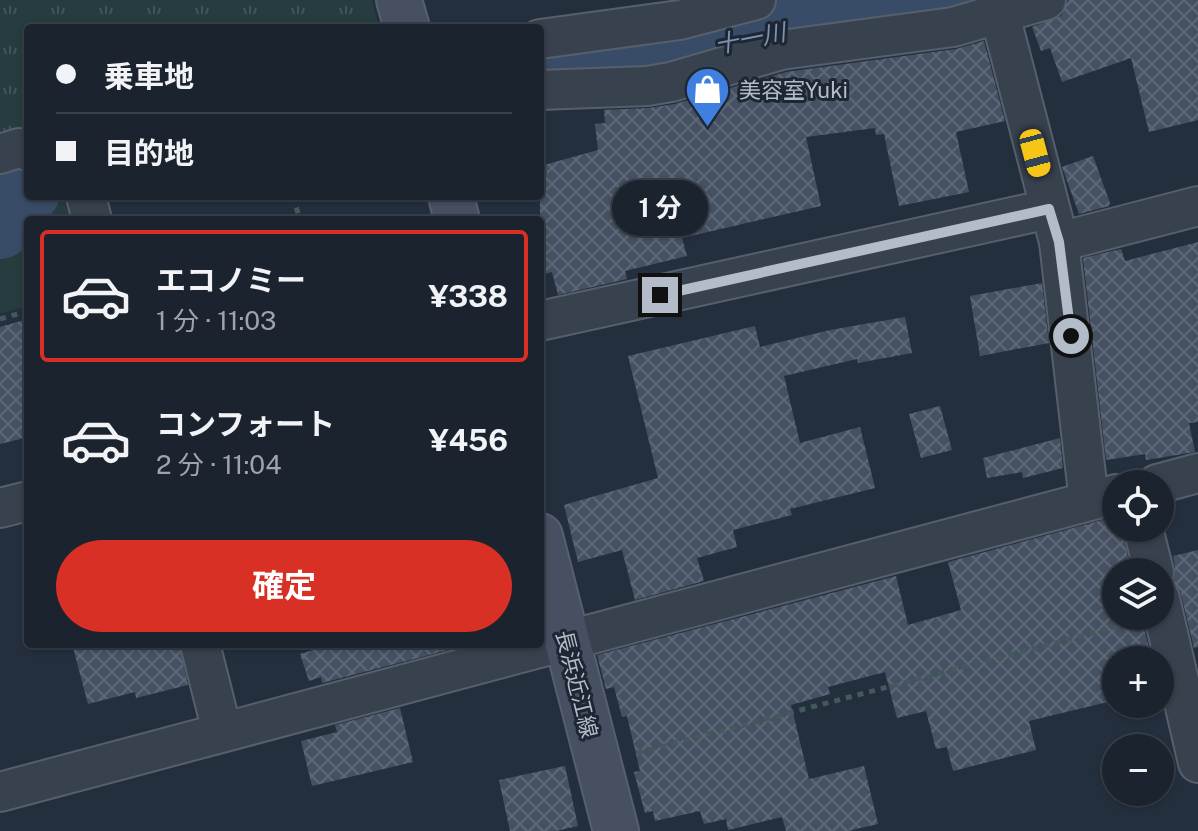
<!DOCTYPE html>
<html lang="ja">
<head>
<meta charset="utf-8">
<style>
	:root { --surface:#1b232e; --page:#242b36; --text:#f1f3f6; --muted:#a0a4aa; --line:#39404a; --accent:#d93025 }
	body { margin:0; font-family:"Public Sans","Noto Sans JP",sans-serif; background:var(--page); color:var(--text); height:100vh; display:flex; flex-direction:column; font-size:30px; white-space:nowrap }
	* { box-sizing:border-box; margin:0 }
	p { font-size:26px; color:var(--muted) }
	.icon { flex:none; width:44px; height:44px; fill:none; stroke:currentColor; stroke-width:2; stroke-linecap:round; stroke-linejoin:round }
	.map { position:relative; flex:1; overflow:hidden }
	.panel { position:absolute; left:24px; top:216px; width:520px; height:432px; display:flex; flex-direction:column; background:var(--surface); border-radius:8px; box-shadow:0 2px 6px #0004,0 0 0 2px var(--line) }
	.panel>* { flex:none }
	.hud { position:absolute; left:24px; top:24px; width:520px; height:176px; border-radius:8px; box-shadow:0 2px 6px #0004,0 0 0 2px var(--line); display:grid; align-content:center; height:176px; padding:0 32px; background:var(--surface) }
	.buttons { position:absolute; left:1102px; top:470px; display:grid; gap:16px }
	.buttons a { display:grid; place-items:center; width:72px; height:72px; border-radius:50%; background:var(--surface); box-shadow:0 2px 6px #0004,0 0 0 2px var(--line); font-size:40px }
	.end { position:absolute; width:36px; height:36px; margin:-18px; border:10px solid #b4bcc9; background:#111; box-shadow:0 0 0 4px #111 }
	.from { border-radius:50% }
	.bubble { position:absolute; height:56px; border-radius:28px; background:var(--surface); box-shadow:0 2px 6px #0004,0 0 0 2px var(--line); font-size:26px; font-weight:700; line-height:56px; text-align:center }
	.car { position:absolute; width:24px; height:48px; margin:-24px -12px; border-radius:10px; box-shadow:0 0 6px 2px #0007; background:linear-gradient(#f5c518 24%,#345 0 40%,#f5c518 0 76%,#345 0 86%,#f5c518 0) }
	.hud b { display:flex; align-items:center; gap:28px; height:76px; font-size:30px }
	.hud b+b { border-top:2px solid var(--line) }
	.hud i { width:20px; height:20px; background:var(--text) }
	ul { padding:14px 0 0; list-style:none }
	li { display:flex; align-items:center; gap:24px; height:132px; margin:0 16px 12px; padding:0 16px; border:4px solid transparent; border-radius:8px }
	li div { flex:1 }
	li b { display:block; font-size:30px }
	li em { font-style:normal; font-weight:700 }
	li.current { border-color:var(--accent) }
	li>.icon { width:72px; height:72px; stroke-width:1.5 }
	.action { display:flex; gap:16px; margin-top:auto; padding:16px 32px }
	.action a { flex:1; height:92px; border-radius:48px; background:var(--accent); color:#fff; font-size:32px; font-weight:700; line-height:92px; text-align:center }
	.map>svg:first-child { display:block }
	.grass { fill:url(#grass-tufts) }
	.park { fill:#263c3f }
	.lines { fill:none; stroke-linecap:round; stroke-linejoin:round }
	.river { stroke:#394c67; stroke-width:64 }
	.building { fill:url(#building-cross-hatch) }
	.minor-casing { stroke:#565f6c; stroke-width:42 }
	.secondary-casing { stroke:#565f6c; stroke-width:48 }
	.path { stroke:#44595c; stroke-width:5; stroke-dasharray:6 6; stroke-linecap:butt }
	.minor { stroke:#38414e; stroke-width:38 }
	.secondary { stroke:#465061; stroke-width:44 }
	.route { stroke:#b4bcc9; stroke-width:10 }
	.labels { text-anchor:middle; stroke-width:6; stroke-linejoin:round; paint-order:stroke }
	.poi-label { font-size:22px; fill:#b4bcc9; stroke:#1d2633; text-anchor:start }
	.street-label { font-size:22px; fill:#b4bcc9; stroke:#1d2633 }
	.water-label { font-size:24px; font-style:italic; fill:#7c92b1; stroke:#1d2633 }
</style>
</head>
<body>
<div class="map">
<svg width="1198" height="831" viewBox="0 0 1198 831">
	<defs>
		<pattern id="grass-tufts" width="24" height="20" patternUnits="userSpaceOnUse" patternTransform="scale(2)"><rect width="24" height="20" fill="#263c3f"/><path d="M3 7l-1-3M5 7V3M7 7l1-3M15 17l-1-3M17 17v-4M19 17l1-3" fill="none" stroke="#435659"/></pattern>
		<pattern id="building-cross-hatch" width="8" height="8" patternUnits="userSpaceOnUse" patternTransform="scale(2)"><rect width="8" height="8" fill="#455162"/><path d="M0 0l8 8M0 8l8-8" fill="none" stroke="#5d6877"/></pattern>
	</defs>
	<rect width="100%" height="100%" fill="#242f3e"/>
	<!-- grass -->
	<polygon class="grass" points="0,0 372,0 379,28 28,28 28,138 0,146"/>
	<!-- park -->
	<g class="park">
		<polygon points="24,166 28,168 28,172 0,208 0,172"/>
		<polygon points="36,196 71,196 77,220 28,220 28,306 0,314 0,243"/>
	</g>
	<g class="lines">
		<!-- river -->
		<g class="river">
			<polyline points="540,73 656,60 731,41 959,0"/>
			<polyline points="0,227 28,192"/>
		</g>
	</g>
	<!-- building -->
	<g class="building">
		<polygon points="1068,0 1198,0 1198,120 1149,132 1131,58 1062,82 1050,48 1041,51 1032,27 1061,16"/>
		<polygon points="984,41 1005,121 956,132 969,192 899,206 884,134 876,135 875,128 806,137 821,206 682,238 687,256 625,271 627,279 558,295 552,272 540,275 540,176 547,174 544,165 598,150 595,124 605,123 604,110 648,108 675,104 786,72 956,49"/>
		<polygon points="1093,156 1110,203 1109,206 1079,214 1062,167"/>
		<polygon points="1198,242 1198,422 1189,423 1195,452 1146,460 1145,454 1106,460 1083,258 1121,249 1125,261"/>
		<polygon points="1042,283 1049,343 980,356 970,296"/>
		<polygon points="905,317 912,353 858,363 857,359 784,376 800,443 860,427 875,488 790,509 792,515 733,530 737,547 697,558 704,581 635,600 622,550 578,562 564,505 658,478 628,356 755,326 760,347 830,330"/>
		<polygon points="28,319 28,437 0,444 0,327"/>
		<polygon points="940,406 952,450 921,458 909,414"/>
		<polygon points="1060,438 1063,468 1023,478 1022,472 987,478 983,458"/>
		<polygon points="1110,518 1112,524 1116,523 1116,528 1122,528 1131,572 1116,572 1116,616 1141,616 1152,660 1116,660 1116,700 1029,721 1036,750 953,771 947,747 936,749 926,711 897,718 885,672 828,687 830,694 791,705 809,779 864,766 878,824 848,831 786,831 782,817 728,830 726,819 704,824 700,811 655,821 653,811 645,813 634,772 640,771 627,716 622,717 614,687 606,689 597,655 896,576 908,625 961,610 948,562"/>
		<polygon points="1198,550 1198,647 1194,648 1181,594 1173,582 1175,567 1173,556"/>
		<polygon points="72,644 179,644 188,685 136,698 135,692 88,704"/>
		<polygon points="311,644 451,644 452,649 322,683 321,677 309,681 300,654 313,650"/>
		<polygon points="400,708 413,762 312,786 301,741 337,732 335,725"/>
		<polygon points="565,766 578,826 556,831 510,831 499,780"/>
	</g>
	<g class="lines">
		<defs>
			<g id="minor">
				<polyline points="1000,15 1059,242 1089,501"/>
				<polyline points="540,39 680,20 756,0"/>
				<polyline points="540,90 647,86 671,82 781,50 953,27 1046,0"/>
				<polyline points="0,154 19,148 28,151"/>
				<polyline points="86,196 92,220"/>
				<polyline points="1059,242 1198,206"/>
				<polyline points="540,321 1049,209"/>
				<polyline points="1157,484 1198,473"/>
				<polyline points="0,508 28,501"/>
				<polyline points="1143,528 1154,572"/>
				<polyline points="1160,599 1198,763"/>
				<polyline points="200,644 222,731"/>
				<polyline points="0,792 1116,494"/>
			</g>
			<g id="secondary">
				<polyline points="399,0 407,28"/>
				<polyline points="451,196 457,220"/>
				<polyline points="540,536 616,831"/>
			</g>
		</defs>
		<!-- minor casing -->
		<use href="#minor" class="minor-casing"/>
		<!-- secondary casing -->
		<use href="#secondary" class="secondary-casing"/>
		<!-- path -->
		<g class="path">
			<polyline points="293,196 300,220"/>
			<polyline points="0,319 28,311"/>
			<polyline points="637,753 1131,623"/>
		</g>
		<!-- minor -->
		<use href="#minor" class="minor"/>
		<!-- secondary -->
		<use href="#secondary" class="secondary"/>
	</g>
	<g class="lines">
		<!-- route -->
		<polyline class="route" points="660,295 1049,209 1059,242 1071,336"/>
	</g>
	<!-- icons -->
	<defs>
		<symbol id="shop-pin" viewBox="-11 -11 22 30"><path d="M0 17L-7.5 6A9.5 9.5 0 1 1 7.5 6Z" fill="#3f7fe0" stroke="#1d2633"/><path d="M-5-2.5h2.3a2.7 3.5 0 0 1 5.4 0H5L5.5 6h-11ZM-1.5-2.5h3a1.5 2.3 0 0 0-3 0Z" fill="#fff"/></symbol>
	</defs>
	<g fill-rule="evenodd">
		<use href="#shop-pin" x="682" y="64" width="51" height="69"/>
	</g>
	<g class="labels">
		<!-- poi labels -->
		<g class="poi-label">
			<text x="739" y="98">美容室Yuki</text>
		</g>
		<!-- street labels -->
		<g class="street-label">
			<text transform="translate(577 684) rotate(76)" y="8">長浜近江線</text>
		</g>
		<!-- water labels -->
		<g class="water-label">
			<text transform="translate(750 39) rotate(-11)" y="8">十一川</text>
		</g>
	</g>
</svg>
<div class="buttons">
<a><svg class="icon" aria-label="locate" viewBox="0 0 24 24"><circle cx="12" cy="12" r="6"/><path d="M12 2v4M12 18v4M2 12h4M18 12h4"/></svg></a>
<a><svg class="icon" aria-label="layers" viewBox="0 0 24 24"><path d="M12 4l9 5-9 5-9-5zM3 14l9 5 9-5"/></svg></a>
<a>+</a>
<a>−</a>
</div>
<i class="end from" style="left:1071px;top:336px"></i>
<i class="end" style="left:660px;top:295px"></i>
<div class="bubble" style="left:612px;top:180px;width:96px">1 分</div>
<i class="car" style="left:1035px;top:153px;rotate:165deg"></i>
<div class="hud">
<b><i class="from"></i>乗車地</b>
<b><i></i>目的地</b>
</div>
<section class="panel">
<ul>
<li class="current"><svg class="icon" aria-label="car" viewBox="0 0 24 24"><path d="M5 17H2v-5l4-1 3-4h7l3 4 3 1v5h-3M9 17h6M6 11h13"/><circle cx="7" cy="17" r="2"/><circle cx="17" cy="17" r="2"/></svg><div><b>エコノミー</b><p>1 分 · 11:03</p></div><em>¥338</em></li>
<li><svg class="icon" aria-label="car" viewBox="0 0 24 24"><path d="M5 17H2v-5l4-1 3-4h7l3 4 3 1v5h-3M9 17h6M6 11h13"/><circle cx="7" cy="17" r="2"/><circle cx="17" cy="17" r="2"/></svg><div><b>コンフォート</b><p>2 分 · 11:04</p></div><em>¥456</em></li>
</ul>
<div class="action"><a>確定</a></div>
</section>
</div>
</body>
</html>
